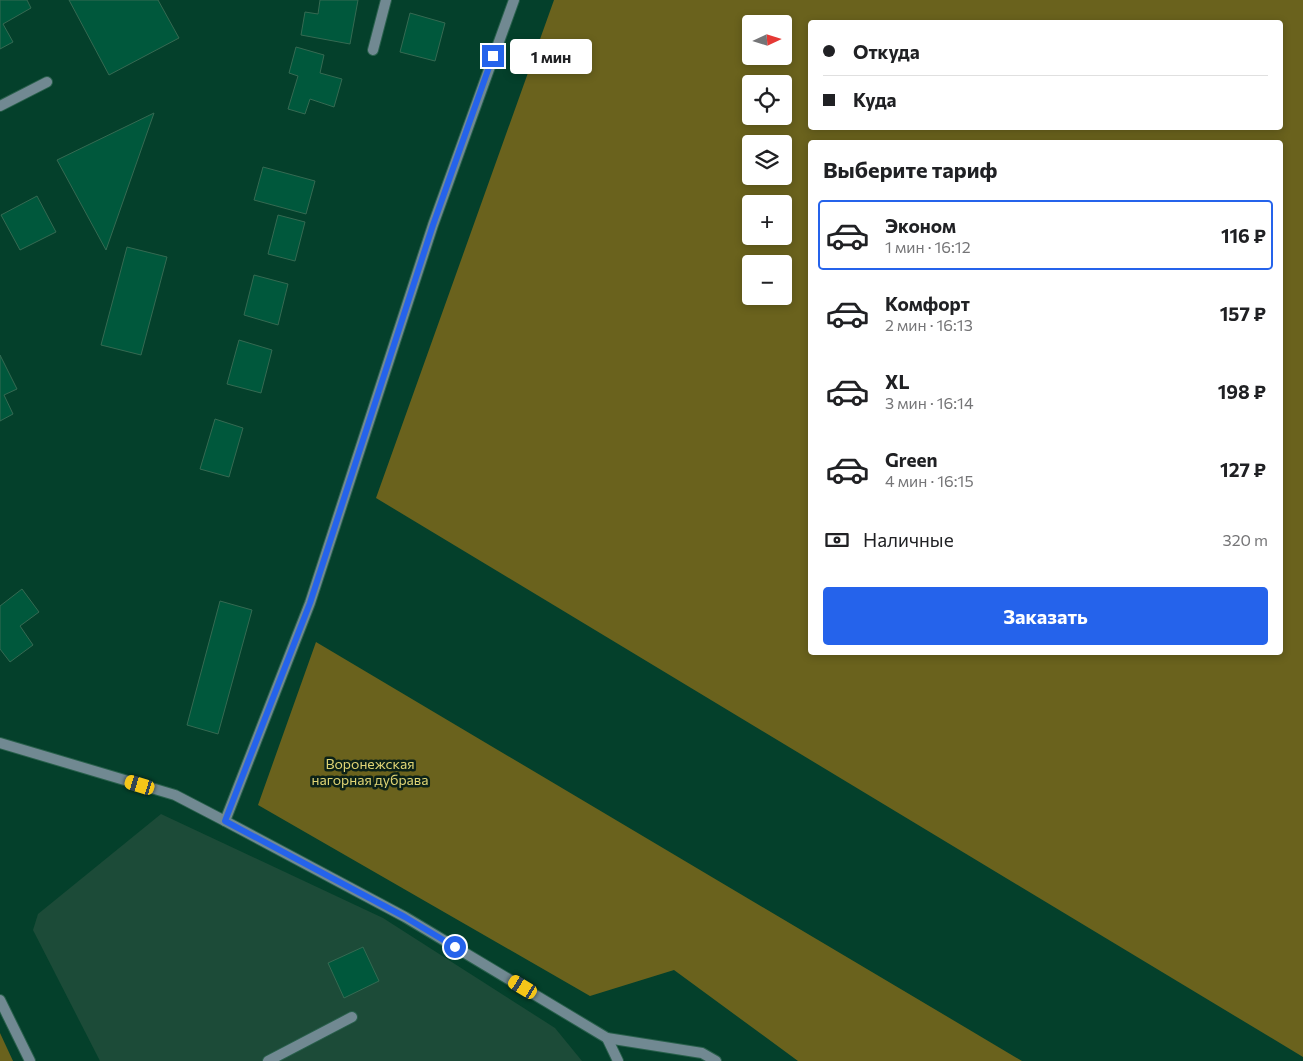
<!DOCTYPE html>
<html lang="ru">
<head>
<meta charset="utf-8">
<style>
	:root { --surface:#fff; --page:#f6f6f6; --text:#202124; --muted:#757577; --line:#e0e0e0; --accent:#2563eb }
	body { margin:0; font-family:Commissioner,sans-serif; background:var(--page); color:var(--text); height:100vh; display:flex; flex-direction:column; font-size:19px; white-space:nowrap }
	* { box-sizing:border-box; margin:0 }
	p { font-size:16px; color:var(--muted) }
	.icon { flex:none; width:28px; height:28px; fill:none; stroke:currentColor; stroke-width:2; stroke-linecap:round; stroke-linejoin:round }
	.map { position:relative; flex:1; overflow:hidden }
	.drawer { position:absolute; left:808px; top:140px; width:475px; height:515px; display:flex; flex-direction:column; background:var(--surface); border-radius:5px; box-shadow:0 2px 8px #0003 }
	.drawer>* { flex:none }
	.banner { position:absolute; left:808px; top:20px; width:475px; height:110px; border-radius:5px; box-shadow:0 2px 8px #0003; display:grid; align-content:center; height:110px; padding:0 15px; background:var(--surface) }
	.needle { width:32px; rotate:86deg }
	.controls { position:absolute; left:742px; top:15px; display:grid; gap:10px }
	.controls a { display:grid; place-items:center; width:50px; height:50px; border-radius:5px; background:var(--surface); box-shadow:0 2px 8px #0003; font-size:25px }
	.end { position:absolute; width:22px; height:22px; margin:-11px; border:6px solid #2563eb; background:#fff; box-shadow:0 0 0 2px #fff }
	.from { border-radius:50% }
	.bubble { position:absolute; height:35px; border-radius:5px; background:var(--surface); box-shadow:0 2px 8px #0003; font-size:16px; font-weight:700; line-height:35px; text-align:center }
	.car { position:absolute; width:15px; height:30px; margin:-15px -8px; border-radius:6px; box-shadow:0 0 4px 1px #0007; background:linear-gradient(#f5c518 24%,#345 0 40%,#f5c518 0 76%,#345 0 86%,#f5c518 0) }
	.banner b { display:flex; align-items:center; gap:18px; height:48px; font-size:19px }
	.banner b+b { border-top:1px solid var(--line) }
	.banner i { width:12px; height:12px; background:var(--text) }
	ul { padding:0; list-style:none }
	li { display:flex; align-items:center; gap:15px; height:70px; margin:0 10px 8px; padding:0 5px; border:2px solid transparent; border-radius:5px }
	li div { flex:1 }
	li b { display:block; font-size:19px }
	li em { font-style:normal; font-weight:700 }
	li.selected { border-color:var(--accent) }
	li>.icon { width:45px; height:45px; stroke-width:1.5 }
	h2 { padding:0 15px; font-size:22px; line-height:60px }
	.pay { display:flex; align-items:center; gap:12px; height:55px; padding:0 15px; font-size:19px }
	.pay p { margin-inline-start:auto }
	.action { display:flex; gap:10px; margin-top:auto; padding:10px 15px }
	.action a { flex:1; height:58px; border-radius:5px; background:var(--accent); color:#fff; font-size:20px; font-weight:700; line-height:58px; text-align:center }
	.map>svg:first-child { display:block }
	.built { fill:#1c4b38 }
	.forest { fill:#6a621d; fill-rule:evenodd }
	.building { fill:#00583c; stroke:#356a52 }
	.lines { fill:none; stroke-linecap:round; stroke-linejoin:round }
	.service-casing { stroke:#29604c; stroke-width:12 }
	.minor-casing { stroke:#29604c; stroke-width:12 }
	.service { stroke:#718992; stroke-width:10 }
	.minor { stroke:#718992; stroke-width:10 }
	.route { stroke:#2563eb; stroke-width:6 }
	.labels { text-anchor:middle; stroke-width:5; stroke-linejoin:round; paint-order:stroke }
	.park-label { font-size:14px; fill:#e0d575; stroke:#0c2218 }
</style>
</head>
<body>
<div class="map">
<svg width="1303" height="1061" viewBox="0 0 1303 1061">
	<rect width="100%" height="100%" fill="#04402b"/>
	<!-- built -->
	<polygon class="built" points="161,814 383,918 555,1028 582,1061 100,1061 33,930 38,914"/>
	<!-- forest -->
	<g class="forest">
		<path d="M554 0H1303V1057L376 498ZM810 22H1280V128H810ZM751 24H784V56H751ZM751 84H784V116H751ZM810 142H1280V652H810ZM751 144H784V176H751ZM751 204H784V236H751ZM751 264H784V296H751Z"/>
		<polygon points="316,642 1022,1061 798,1061 674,970 590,996 258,805"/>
		<polygon points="0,1033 13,1061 0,1061"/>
	</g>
	<!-- building -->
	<g class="building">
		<polygon points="0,0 27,0 31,8 3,24 13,42 0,49"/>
		<polygon points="69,0 158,0 179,38 109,75"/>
		<polygon points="320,0 358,0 350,44 301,35 305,12 318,14"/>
		<polygon points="410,13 445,23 435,61 400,52"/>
		<polygon points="296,47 324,55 320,73 342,79 334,107 310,99 305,114 288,109 298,76 289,73"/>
		<polygon points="154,113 106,250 57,160"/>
		<polygon points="263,167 315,181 306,214 254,200"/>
		<polygon points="37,196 56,232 20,250 1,215"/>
		<polygon points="278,215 305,222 295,261 268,254"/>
		<polygon points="127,247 167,257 141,355 101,345"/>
		<polygon points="254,275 288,284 278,325 244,315"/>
		<polygon points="239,340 272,350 261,393 227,384"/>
		<polygon points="0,355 17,389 4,395 13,414 0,421"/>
		<polygon points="215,419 243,428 229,477 200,469"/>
		<polygon points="22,589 39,612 20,626 33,645 10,662 0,649 0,606"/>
		<polygon points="220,601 252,610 218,734 187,725"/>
		<polygon points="363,947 379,981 344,998 328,963"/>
	</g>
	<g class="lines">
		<defs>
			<g id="service">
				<polyline points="225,821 405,917 607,1038 702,1053 716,1061"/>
				<polyline points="607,1038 618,1061"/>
				<polyline points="268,1061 352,1017"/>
			</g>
			<g id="minor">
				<polyline points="373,50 386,0"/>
				<polyline points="0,106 47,82"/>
				<polyline points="0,743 175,795 225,821 310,603 433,225 514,0"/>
				<polyline points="0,1000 30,1061"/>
			</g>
		</defs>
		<!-- service casing -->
		<use href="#service" class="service-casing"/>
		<!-- minor casing -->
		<use href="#minor" class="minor-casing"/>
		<!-- service -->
		<use href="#service" class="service"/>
		<!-- minor -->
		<use href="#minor" class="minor"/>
	</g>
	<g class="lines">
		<!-- route -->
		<polyline class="route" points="455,947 405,917 225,821 310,603 433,225 493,56"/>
	</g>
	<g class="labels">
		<!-- park labels -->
		<g class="park-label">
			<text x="370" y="769">Воронежская<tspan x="370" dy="16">нагорная дубрава</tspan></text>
		</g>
	</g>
</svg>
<div class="controls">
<a><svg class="needle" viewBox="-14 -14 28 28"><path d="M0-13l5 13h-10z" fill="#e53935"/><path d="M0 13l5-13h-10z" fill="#757577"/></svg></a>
<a><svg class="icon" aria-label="locate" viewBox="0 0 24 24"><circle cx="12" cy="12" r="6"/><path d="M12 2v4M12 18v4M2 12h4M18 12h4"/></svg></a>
<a><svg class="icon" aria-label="layers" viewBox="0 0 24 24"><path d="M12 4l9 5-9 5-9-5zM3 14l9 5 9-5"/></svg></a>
<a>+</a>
<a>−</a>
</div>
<i class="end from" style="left:455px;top:947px"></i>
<i class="end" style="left:493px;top:56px"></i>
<div class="bubble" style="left:510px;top:39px;width:82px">1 мин</div>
<i class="car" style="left:140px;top:785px;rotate:287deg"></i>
<i class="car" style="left:523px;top:987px;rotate:301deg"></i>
<div class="banner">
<b><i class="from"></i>Откуда</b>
<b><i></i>Куда</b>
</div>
<section class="drawer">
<h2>Выберите тариф</h2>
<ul>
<li class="selected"><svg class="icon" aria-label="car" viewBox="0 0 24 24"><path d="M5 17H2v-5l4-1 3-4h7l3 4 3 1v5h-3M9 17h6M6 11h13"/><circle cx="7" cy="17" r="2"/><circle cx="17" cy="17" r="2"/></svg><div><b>Эконом</b><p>1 мин · 16:12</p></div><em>116 ₽</em></li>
<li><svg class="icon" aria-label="car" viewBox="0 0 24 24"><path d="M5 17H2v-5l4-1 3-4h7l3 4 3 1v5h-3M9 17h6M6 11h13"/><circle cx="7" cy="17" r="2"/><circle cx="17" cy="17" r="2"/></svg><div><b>Комфорт</b><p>2 мин · 16:13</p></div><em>157 ₽</em></li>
<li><svg class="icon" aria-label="car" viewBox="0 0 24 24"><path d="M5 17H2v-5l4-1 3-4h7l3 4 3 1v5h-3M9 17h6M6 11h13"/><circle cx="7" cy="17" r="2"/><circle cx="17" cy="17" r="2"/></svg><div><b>XL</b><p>3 мин · 16:14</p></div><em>198 ₽</em></li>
<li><svg class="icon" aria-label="car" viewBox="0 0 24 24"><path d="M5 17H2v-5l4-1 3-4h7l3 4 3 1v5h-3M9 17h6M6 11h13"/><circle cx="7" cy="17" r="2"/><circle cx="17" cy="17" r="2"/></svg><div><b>Green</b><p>4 мин · 16:15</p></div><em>127 ₽</em></li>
</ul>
<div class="pay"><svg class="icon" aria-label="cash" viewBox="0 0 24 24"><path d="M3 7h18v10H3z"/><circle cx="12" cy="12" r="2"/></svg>Наличные<p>320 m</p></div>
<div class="action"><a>Заказать</a></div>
</section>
</div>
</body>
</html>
